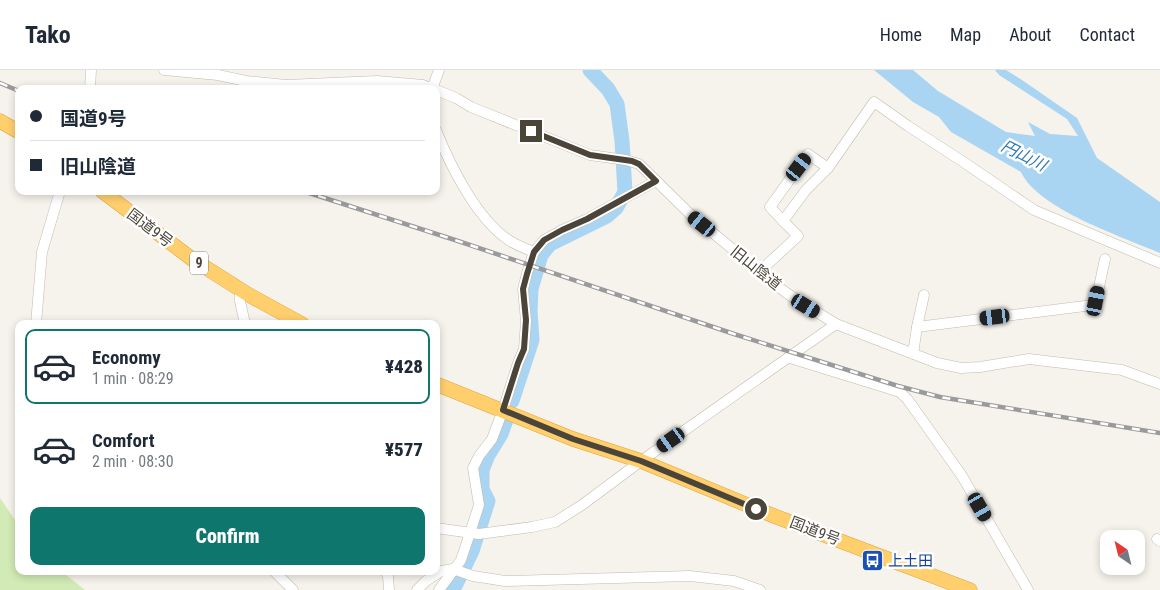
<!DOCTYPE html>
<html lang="en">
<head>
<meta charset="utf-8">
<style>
	:root { --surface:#fff; --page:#f2f2f3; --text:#1f2937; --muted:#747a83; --line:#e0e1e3; --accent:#0f766e }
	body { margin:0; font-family:"Roboto Condensed","Noto Sans JP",sans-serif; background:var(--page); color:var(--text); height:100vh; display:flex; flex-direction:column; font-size:19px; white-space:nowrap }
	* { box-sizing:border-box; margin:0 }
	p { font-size:16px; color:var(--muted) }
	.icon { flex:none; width:28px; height:28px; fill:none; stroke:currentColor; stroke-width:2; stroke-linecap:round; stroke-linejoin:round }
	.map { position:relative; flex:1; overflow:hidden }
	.panel { position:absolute; left:15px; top:250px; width:425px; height:255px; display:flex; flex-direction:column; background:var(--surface); border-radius:10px; box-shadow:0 2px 8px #0003 }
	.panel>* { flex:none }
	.top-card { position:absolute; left:15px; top:15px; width:425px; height:110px; border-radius:10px; box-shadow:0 2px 8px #0003; display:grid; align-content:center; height:110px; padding:0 15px; background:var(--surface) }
	.needle { width:32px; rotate:325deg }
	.controls { position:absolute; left:1100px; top:460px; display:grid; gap:10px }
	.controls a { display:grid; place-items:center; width:45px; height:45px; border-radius:10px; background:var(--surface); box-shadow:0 2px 8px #0003; font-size:25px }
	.end { position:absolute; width:22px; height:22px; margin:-11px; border:6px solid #4b4439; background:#fff; box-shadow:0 0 0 2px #fff }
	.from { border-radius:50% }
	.car { position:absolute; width:15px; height:30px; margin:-15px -8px; border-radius:6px; box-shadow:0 0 4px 1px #0007; background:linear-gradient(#222 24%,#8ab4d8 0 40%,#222 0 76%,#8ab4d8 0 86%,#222 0) }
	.top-card b { display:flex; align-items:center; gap:18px; height:48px; font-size:19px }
	.top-card b+b { border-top:1px solid var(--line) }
	.top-card i { width:12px; height:12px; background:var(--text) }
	ul { padding:9px 0 0; list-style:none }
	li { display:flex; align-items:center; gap:15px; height:75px; margin:0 10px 8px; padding:0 5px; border:2px solid transparent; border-radius:10px }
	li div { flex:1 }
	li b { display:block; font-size:19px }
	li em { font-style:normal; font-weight:800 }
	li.current { border-color:var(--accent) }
	li>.icon { width:45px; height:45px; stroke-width:1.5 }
	.action { display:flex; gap:10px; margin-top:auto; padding:10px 15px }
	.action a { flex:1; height:58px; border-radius:10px; background:var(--accent); color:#fff; font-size:20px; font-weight:800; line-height:58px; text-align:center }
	header { display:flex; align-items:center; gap:30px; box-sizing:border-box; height:70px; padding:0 25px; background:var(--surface); border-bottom:1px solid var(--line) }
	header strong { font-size:24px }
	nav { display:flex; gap:28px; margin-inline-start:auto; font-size:18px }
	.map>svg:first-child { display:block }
	.green { fill:#d2eab5 }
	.water { fill:#a9d4f2 }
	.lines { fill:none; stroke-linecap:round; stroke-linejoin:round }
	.river { stroke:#a9d4f2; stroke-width:15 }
	.minor-casing { stroke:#c2bbae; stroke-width:11 }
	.highway-casing { stroke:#e0a43c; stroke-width:15 }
	.minor { stroke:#fff; stroke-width:10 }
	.highway { stroke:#ffcf6e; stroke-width:14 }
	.rail-casing { stroke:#9a9a9a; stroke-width:4.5 }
	.rail { stroke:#fff; stroke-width:2.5; stroke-dasharray:8; stroke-linecap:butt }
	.route { stroke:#4b4439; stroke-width:6 }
	.labels { text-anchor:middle; stroke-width:5; stroke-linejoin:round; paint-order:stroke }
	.shield { fill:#fff; stroke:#817c74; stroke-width:1 }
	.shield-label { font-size:14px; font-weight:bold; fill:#4b4439 }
	.street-label { font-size:15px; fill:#4b4439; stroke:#fff }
	.transit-label { font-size:15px; fill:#164399; stroke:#fff; text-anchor:start }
	.water-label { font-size:16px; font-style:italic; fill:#2e7ab2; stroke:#fff }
</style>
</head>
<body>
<header>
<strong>Tako</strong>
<nav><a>Home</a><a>Map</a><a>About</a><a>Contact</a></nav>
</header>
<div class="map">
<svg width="1160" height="520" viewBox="0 0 1160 520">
	<rect width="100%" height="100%" fill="#f6f3ec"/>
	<!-- green -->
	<polygon class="green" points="0,428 19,456 19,501 61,501 85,520 0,520"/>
	<!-- water -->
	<path class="water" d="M874 0H913L938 21 1006 62 1035 66 1028 52 1050 64 1078 66 1067 49 999 5 995 0H1006L1022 10 1077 48 1097 88 1160 132V183C1123 167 1038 139 1021 102L951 62 939 47 913 32Z"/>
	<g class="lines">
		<!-- river -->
		<g class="river">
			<polyline points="512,331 532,270 530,241 531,219 541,185 550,174 607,146 616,138 625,122 622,71 617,34 608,19 590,0"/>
			<polyline points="453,520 472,481 488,431 482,419 482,400 488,385 501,364 506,350"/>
		</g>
		<defs>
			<g id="minor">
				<polyline points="164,0 218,5 246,11 286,15 377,11 423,15 432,19"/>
				<polyline points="90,19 91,0"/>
				<polyline points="432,19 439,0"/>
				<polyline points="436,20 456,28 471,37 590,85 626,90 639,94 689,143 777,216 791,226 836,254 937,293 961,298 980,297 1029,289 1122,300 1160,314"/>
				<path d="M436 60C450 95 477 150 510 171 517 175 526 179 534 182"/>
				<polyline points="783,151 770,137 808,84 828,98"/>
				<polyline points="760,201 798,166 783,151 806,120 828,98 874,32 908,56 965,93 1034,140 1160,193"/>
				<polyline points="240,219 240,231 245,254"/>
				<polyline points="36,254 42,182 60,121"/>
				<polyline points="917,257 1093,235 1096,231 1105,189"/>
				<polyline points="913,284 917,257 924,225"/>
				<polyline points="790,288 900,322 908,330 962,406 1028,520"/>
				<polyline points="436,458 479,464 532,457 555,452 582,435 641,391 836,254"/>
				<polyline points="1157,469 1160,471"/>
				<polyline points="274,501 293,520"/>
				<polyline points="385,501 388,506 389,520"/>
				<polyline points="417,520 426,511 441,501 453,499 473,506 505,511 690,506 734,511 760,520"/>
				<polyline points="439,520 461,490 470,463 479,435 473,398 479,386 492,369 503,340 518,293 524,279 526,251 523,219 527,203 534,182 544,170 562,160 587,149 656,111"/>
			</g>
			<g id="highway">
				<polyline points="0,51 19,62"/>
				<polyline points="102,121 192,189 249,225 302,254"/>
				<polyline points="436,314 573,369 641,391 774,446 970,520"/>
			</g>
		</defs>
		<!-- minor casing -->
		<use href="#minor" class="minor-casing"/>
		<!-- highway casing -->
		<use href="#highway" class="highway-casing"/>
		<!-- minor -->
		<use href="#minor" class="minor"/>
		<!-- highway -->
		<use href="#highway" class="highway"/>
		<defs>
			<g id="rail">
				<polyline points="0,13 19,21"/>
				<polyline points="303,121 455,170 734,264 898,316 940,327 1160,363"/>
			</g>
		</defs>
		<!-- rail casing -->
		<use href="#rail" class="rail-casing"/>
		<!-- rail -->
		<use href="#rail" class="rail"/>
	</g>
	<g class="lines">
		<!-- route -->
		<polyline class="route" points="531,61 590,85 632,91 639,94 656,111 587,149 562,160 544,170 534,182 527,204 523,219 526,250 524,279 518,293 503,340 573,369 641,391 756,439"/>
	</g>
	<!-- icons -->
	<defs>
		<symbol id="bus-square" viewBox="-11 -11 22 22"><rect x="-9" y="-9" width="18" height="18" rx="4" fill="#1a4fb4" stroke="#fff"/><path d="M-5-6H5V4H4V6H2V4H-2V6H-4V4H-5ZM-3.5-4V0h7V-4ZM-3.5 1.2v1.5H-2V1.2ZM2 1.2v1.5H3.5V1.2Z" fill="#fff"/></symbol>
	</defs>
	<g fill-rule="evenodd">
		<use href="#bus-square" x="860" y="478" width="25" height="25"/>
	</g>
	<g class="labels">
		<!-- shield labels -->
		<rect class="shield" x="190" y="181.5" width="18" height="23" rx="4"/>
		<g class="shield-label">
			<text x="199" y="198">9</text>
		</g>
		<!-- street labels -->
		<g class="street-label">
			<text transform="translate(150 158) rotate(37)" y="5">国道9号</text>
			<text transform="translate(756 198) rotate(39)" y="5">旧山陰道</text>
			<text transform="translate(815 461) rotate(21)" y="5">国道9号</text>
		</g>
		<!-- transit labels -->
		<g class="transit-label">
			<text x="888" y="496">上土田</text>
		</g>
		<!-- water labels -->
		<g class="water-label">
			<text transform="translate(1024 85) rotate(27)" y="6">円山川</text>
		</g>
	</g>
</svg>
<div class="controls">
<a><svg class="needle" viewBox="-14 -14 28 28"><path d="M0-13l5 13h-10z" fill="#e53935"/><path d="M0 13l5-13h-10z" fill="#747a83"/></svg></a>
</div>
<i class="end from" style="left:756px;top:439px"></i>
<i class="end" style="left:531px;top:61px"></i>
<i class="car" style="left:799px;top:97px;rotate:37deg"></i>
<i class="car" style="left:702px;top:154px;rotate:309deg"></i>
<i class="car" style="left:1096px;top:231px;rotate:11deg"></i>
<i class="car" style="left:806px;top:236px;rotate:121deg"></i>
<i class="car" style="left:995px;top:247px;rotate:263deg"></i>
<i class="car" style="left:671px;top:370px;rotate:235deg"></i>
<i class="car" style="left:980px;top:437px;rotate:150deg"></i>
<div class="top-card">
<b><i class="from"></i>国道9号</b>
<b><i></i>旧山陰道</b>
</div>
<section class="panel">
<ul>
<li class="current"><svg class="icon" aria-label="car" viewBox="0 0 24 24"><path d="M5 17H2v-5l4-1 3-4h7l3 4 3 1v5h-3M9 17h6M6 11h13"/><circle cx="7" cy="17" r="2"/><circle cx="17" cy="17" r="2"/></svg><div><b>Economy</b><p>1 min · 08:29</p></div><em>¥428</em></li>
<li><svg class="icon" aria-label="car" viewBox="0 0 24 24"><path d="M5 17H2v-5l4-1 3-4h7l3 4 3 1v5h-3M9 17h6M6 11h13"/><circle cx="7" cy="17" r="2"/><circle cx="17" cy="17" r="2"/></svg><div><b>Comfort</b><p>2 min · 08:30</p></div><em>¥577</em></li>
</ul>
<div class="action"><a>Confirm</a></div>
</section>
</div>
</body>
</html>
